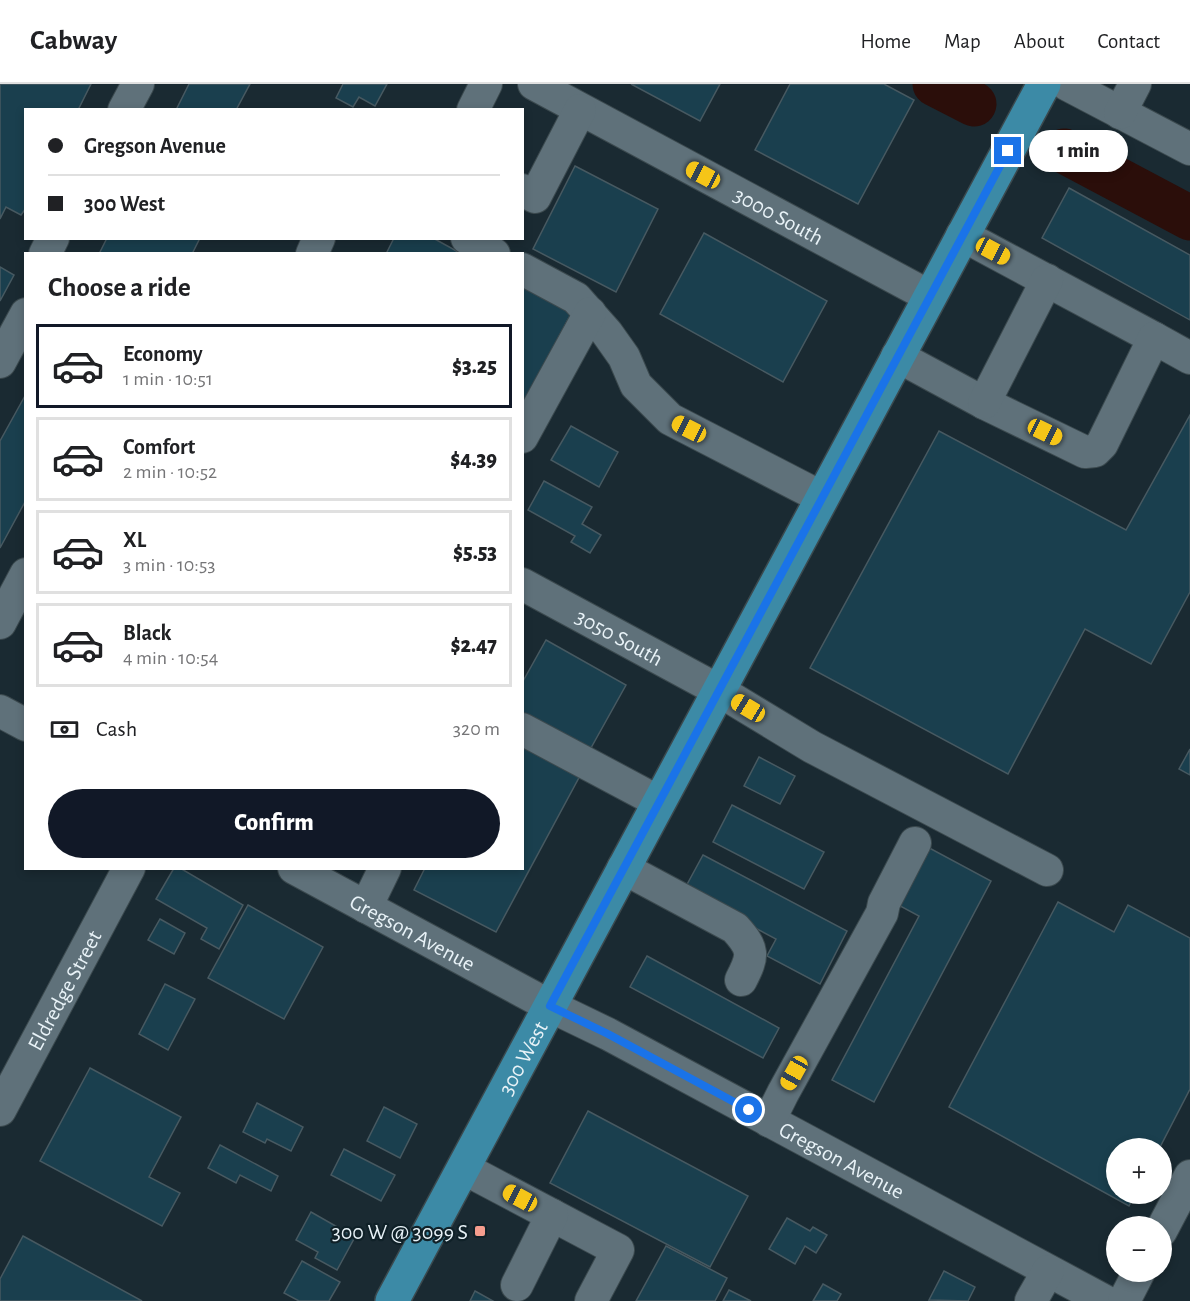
<!DOCTYPE html>
<html lang="en">
<head>
<meta charset="utf-8">
<style>
	:root { --surface:#fff; --page:#f2f2f2; --text:#202124; --muted:#757577; --line:#e0e0e0; --accent:#111827 }
	body { margin:0; font-family:"Alegreya Sans",sans-serif; background:var(--page); color:var(--text); height:100vh; display:flex; flex-direction:column; font-size:22px; white-space:nowrap }
	* { box-sizing:border-box; margin:0 }
	p { font-size:20px; color:var(--muted) }
	.icon { flex:none; width:33px; height:33px; fill:none; stroke:currentColor; stroke-width:2; stroke-linecap:round; stroke-linejoin:round }
	.map { position:relative; flex:1; overflow:hidden }
	.drawer { position:absolute; left:24px; top:168px; width:500px; height:618px; display:flex; flex-direction:column; background:var(--surface); border-radius:0px; box-shadow:0 3px 9px #0003 }
	.drawer>* { flex:none }
	.guide { position:absolute; left:24px; top:24px; width:500px; height:132px; border-radius:0px; box-shadow:0 3px 9px #0003; display:grid; align-content:center; height:132px; padding:0 24px; background:var(--surface) }
	.controls { position:absolute; left:1106px; top:1054px; display:grid; gap:12px }
	.controls a { display:grid; place-items:center; width:66px; height:66px; border-radius:50%; background:var(--surface); box-shadow:0 3px 9px #0003; font-size:30px }
	.end { position:absolute; width:27px; height:27px; margin:-14px; border:8px solid #1a73e8; background:#fff; box-shadow:0 0 0 3px #fff }
	.from { border-radius:50% }
	.bubble { position:absolute; height:42px; border-radius:21px; background:var(--surface); box-shadow:0 3px 9px #0003; font-size:20px; font-weight:800; line-height:42px; text-align:center }
	.car { position:absolute; width:18px; height:36px; margin:-18px -9px; border-radius:8px; box-shadow:0 0 4px 2px #0007; background:linear-gradient(#f5c518 24%,#345 0 40%,#f5c518 0 76%,#345 0 86%,#f5c518 0) }
	.guide b { display:flex; align-items:center; gap:21px; height:57px; font-size:22px }
	.guide b+b { border-top:2px solid var(--line) }
	.guide i { width:15px; height:15px; background:var(--text) }
	ul { padding:0; list-style:none }
	li { display:flex; align-items:center; gap:18px; height:84px; margin:0 12px 9px; padding:0 12px; border:3px solid var(--line); border-radius:0px }
	li div { flex:1 }
	li b { display:block; font-size:22px }
	li em { font-style:normal; font-weight:800 }
	li.on { border-color:var(--accent) }
	li>.icon { width:54px; height:54px; stroke-width:1.5 }
	h2 { padding:0 24px; font-size:27px; line-height:72px }
	.pay { display:flex; align-items:center; gap:15px; height:66px; padding:0 24px; font-size:22px }
	.pay p { margin-inline-start:auto }
	.action { display:flex; gap:12px; margin-top:auto; padding:12px 24px }
	.action a { flex:1; height:69px; border-radius:36px; background:var(--accent); color:#fff; font-size:24px; font-weight:800; line-height:69px; text-align:center }
	header { display:flex; align-items:center; gap:36px; box-sizing:border-box; height:84px; padding:0 30px; background:var(--surface); border-bottom:2px solid var(--line) }
	header strong { font-size:28px }
	nav { display:flex; gap:33px; margin-inline-start:auto; font-size:21px }
	.map>svg:first-child { display:block }
	.lines { fill:none; stroke-linecap:round; stroke-linejoin:round }
	.river { stroke:#2b0e0a; stroke-width:45 }
	.building { fill:#1a3f4e; stroke:#475961; stroke-width:1.5 }
	.minor-casing { stroke:#3b494e; stroke-width:34 }
	.major-casing { stroke:#3b494e; stroke-width:36 }
	.minor { stroke:#5f717a; stroke-width:32 }
	.major { stroke:#3c8aa6; stroke-width:33 }
	.route { stroke:#1a73e8; stroke-width:8 }
	.poi-dot { fill:#f59d8e; stroke:#102128; stroke-width:2 }
	.labels { text-anchor:middle; stroke-width:4.5; stroke-linejoin:round; paint-order:stroke }
	.street-label { font-size:22px; fill:#e8f2f7; stroke:#102128 }
	.poi-label { font-size:22px; fill:#e8f2f7; stroke:#102128; text-anchor:end }
</style>
</head>
<body>
<header>
<strong>Cabway</strong>
<nav><a>Home</a><a>Map</a><a>About</a><a>Contact</a></nav>
</header>
<div class="map">
<svg width="1190" height="1217" viewBox="0 0 1190 1217">
	<rect width="100%" height="100%" fill="#1a2a32"/>
	<g class="lines">
		<!-- river -->
		<g class="river">
			<polyline points="935,0 974,20"/>
			<polyline points="1064,67 1190,134"/>
		</g>
	</g>
	<!-- building -->
	<g class="building">
		<polygon points="0,0 91,0 78,26 26,26 26,124 21,131 6,123 0,135"/>
		<polygon points="189,0 250,0 236,26 176,26"/>
		<polygon points="343,0 387,0 375,22 359,13 353,23 336,14"/>
		<polygon points="631,0 720,0 700,37"/>
		<polygon points="790,0 884,0 914,16 858,120 755,66"/>
		<polygon points="575,82 658,125 616,208 533,165"/>
		<polygon points="1069,104 1190,171 1190,236 1042,154"/>
		<polygon points="704,149 827,217 783,298 660,230"/>
		<polygon points="107,154 200,154 192,170 99,170"/>
		<polygon points="394,154 433,154 462,170 386,170"/>
		<polygon points="0,183 14,191 0,217"/>
		<polygon points="522,201 572,228 522,322"/>
		<polygon points="26,310 26,416 0,464 0,357"/>
		<polygon points="1190,331 1190,508 1151,580 1085,545 1008,690 810,584 939,347 1126,446"/>
		<polygon points="571,342 618,368 599,403 551,376"/>
		<polygon points="544,397 592,423 582,440 601,451 590,469 571,458 575,452 528,426"/>
		<polygon points="546,556 626,601 587,671 522,635 522,599"/>
		<polygon points="522,656 582,688 496,848 414,806 425,784 522,784"/>
		<polygon points="1190,665 1190,691 1179,685"/>
		<polygon points="759,673 795,692 780,720 744,702"/>
		<polygon points="732,721 824,768 804,805 713,758"/>
		<polygon points="920,759 991,797 874,1018 832,996 919,832 889,816"/>
		<polygon points="703,771 847,847 820,900 767,872 776,855 684,806"/>
		<polygon points="174,784 180,784 243,821 219,865 201,855 207,844 156,815"/>
		<polygon points="1058,818 1114,848 1128,821 1190,854 1190,1005 1159,1065 1116,1065 1116,1110 1135,1110 1129,1122 949,1023"/>
		<polygon points="248,821 323,863 284,935 208,894"/>
		<polygon points="160,835 185,849 174,870 148,856"/>
		<polygon points="647,872 779,944 763,974 630,903"/>
		<polygon points="165,900 195,915 168,966 139,950"/>
		<polygon points="90,984 181,1033 149,1093 180,1109 162,1142 40,1077"/>
		<polygon points="257,1019 303,1043 291,1067 267,1055 265,1059 243,1048"/>
		<polygon points="384,1023 417,1040 400,1074 367,1057"/>
		<polygon points="588,1027 748,1112 710,1183 550,1099"/>
		<polygon points="220,1061 278,1092 271,1107 240,1091 236,1099 208,1084"/>
		<polygon points="344,1065 395,1091 381,1117 331,1091"/>
		<polygon points="311,1128 355,1153 337,1186 315,1174 318,1168 296,1156"/>
		<polygon points="787,1134 810,1147 813,1143 827,1151 816,1169 805,1162 795,1180 769,1165"/>
		<polygon points="23,1152 142,1217 0,1217 0,1195"/>
		<polygon points="666,1162 727,1194 715,1217 636,1217"/>
		<polygon points="302,1177 340,1198 329,1217 299,1217 284,1209"/>
		<polygon points="944,1187 975,1203 968,1217 929,1216"/>
		<polygon points="823,1200 841,1210 837,1217 813,1217"/>
		<polygon points="729,1206 751,1217 723,1217"/>
		<polygon points="475,1207 493,1217 470,1217"/>
	</g>
	<g class="lines">
		<defs>
			<g id="minor">
				<path id="s1" d="M534 0 929 212"/>
				<polyline points="1066,0 1190,65"/>
				<polyline points="124,26 138,0"/>
				<polyline points="473,26 486,0"/>
				<polyline points="1120,29 1135,0"/>
				<polyline points="522,106 535,113 580,26"/>
				<polyline points="962,151 1154,254"/>
				<polyline points="467,154 494,170"/>
				<polyline points="45,170 53,154"/>
				<polyline points="312,170 319,154"/>
				<polyline points="522,185 576,214 607,249 624,273 636,301 670,335 821,413"/>
				<polyline points="897,272 984,319 1085,368 1095,367 1102,360 1154,254 1190,274"/>
				<polyline points="0,278 26,230"/>
				<polyline points="984,319 1047,196"/>
				<polyline points="522,353 590,229"/>
				<path id="s2" d="M522 500 718 606 812 663 1047 786"/>
				<polyline points="0,539 26,490"/>
				<polyline points="0,627 26,641"/>
				<polyline points="522,645 659,718"/>
				<path id="s3" d="M294 784 550 922 608 950 1105 1217"/>
				<path d="M623 784 735 844C754 865 754 871 741 896"/>
				<polyline points="366,823 385,784"/>
				<path id="s4" d="M0 1026 129 784"/>
				<polyline points="769,1037 783,1009 882,829 884,819 915,759"/>
				<polyline points="463,1084 618,1166 591,1217"/>
				<polyline points="1161,1147 1190,1092"/>
				<polyline points="517,1201 552,1131"/>
				<polyline points="1031,1217 1048,1187"/>
				<polyline points="1124,1217 1139,1188"/>
			</g>
			<g id="major">
				<path id="s5" d="M392 1217 1044 0"/>
			</g>
		</defs>
		<!-- minor casing -->
		<use href="#minor" class="minor-casing"/>
		<!-- major casing -->
		<use href="#major" class="major-casing"/>
		<!-- minor -->
		<use href="#minor" class="minor"/>
		<!-- major -->
		<use href="#major" class="major"/>
	</g>
	<g class="lines">
		<!-- route -->
		<polyline class="route" points="749,1026 608,950 550,922 1008,67"/>
	</g>
	<!-- markers -->
	<rect class="poi-dot" x="474" y="1141" width="12" height="12" rx="3"/>
	<g class="labels">
		<!-- street labels -->
		<g class="street-label">
			<text dy="8" stroke="none"><textPath href="#s1" startOffset="278">3000 South</textPath></text>
			<text dy="8" stroke="none"><textPath href="#s2" startOffset="111">3050 South</textPath></text>
			<text dy="8" stroke="none"><textPath href="#s3" startOffset="135">Gregson Avenue</textPath></text>
			<text dy="8" stroke="none"><textPath href="#s4" startOffset="136">Eldredge Street</textPath></text>
			<text dy="8" stroke="none"><textPath href="#s5" startOffset="276">300 West</textPath></text>
			<text dy="8" stroke="none"><textPath href="#s3" startOffset="621">Gregson Avenue</textPath></text>
		</g>
		<!-- poi labels -->
		<g class="poi-label">
			<text x="468" y="1155">300 W @ 3099 S</text>
		</g>
	</g>
</svg>
<div class="controls">
<a>+</a>
<a>−</a>
</div>
<i class="end from" style="left:749px;top:1026px"></i>
<i class="end" style="left:1008px;top:67px"></i>
<div class="bubble" style="left:1029px;top:46px;width:99px">1 min</div>
<i class="car" style="left:703px;top:91px;rotate:298deg"></i>
<i class="car" style="left:993px;top:167px;rotate:118deg"></i>
<i class="car" style="left:689px;top:345px;rotate:297deg"></i>
<i class="car" style="left:1045px;top:348px;rotate:116deg"></i>
<i class="car" style="left:748px;top:624px;rotate:301deg"></i>
<i class="car" style="left:794px;top:989px;rotate:209deg"></i>
<i class="car" style="left:520px;top:1114px;rotate:298deg"></i>
<div class="guide">
<b><i class="from"></i>Gregson Avenue</b>
<b><i></i>300 West</b>
</div>
<section class="drawer">
<h2>Choose a ride</h2>
<ul>
<li class="on"><svg class="icon" aria-label="car" viewBox="0 0 24 24"><path d="M5 17H2v-5l4-1 3-4h7l3 4 3 1v5h-3M9 17h6M6 11h13"/><circle cx="7" cy="17" r="2"/><circle cx="17" cy="17" r="2"/></svg><div><b>Economy</b><p>1 min · 10:51</p></div><em>$3.25</em></li>
<li><svg class="icon" aria-label="car" viewBox="0 0 24 24"><path d="M5 17H2v-5l4-1 3-4h7l3 4 3 1v5h-3M9 17h6M6 11h13"/><circle cx="7" cy="17" r="2"/><circle cx="17" cy="17" r="2"/></svg><div><b>Comfort</b><p>2 min · 10:52</p></div><em>$4.39</em></li>
<li><svg class="icon" aria-label="car" viewBox="0 0 24 24"><path d="M5 17H2v-5l4-1 3-4h7l3 4 3 1v5h-3M9 17h6M6 11h13"/><circle cx="7" cy="17" r="2"/><circle cx="17" cy="17" r="2"/></svg><div><b>XL</b><p>3 min · 10:53</p></div><em>$5.53</em></li>
<li><svg class="icon" aria-label="car" viewBox="0 0 24 24"><path d="M5 17H2v-5l4-1 3-4h7l3 4 3 1v5h-3M9 17h6M6 11h13"/><circle cx="7" cy="17" r="2"/><circle cx="17" cy="17" r="2"/></svg><div><b>Black</b><p>4 min · 10:54</p></div><em>$2.47</em></li>
</ul>
<div class="pay"><svg class="icon" aria-label="cash" viewBox="0 0 24 24"><path d="M3 7h18v10H3z"/><circle cx="12" cy="12" r="2"/></svg>Cash<p>320 m</p></div>
<div class="action"><a>Confirm</a></div>
</section>
</div>
</body>
</html>
